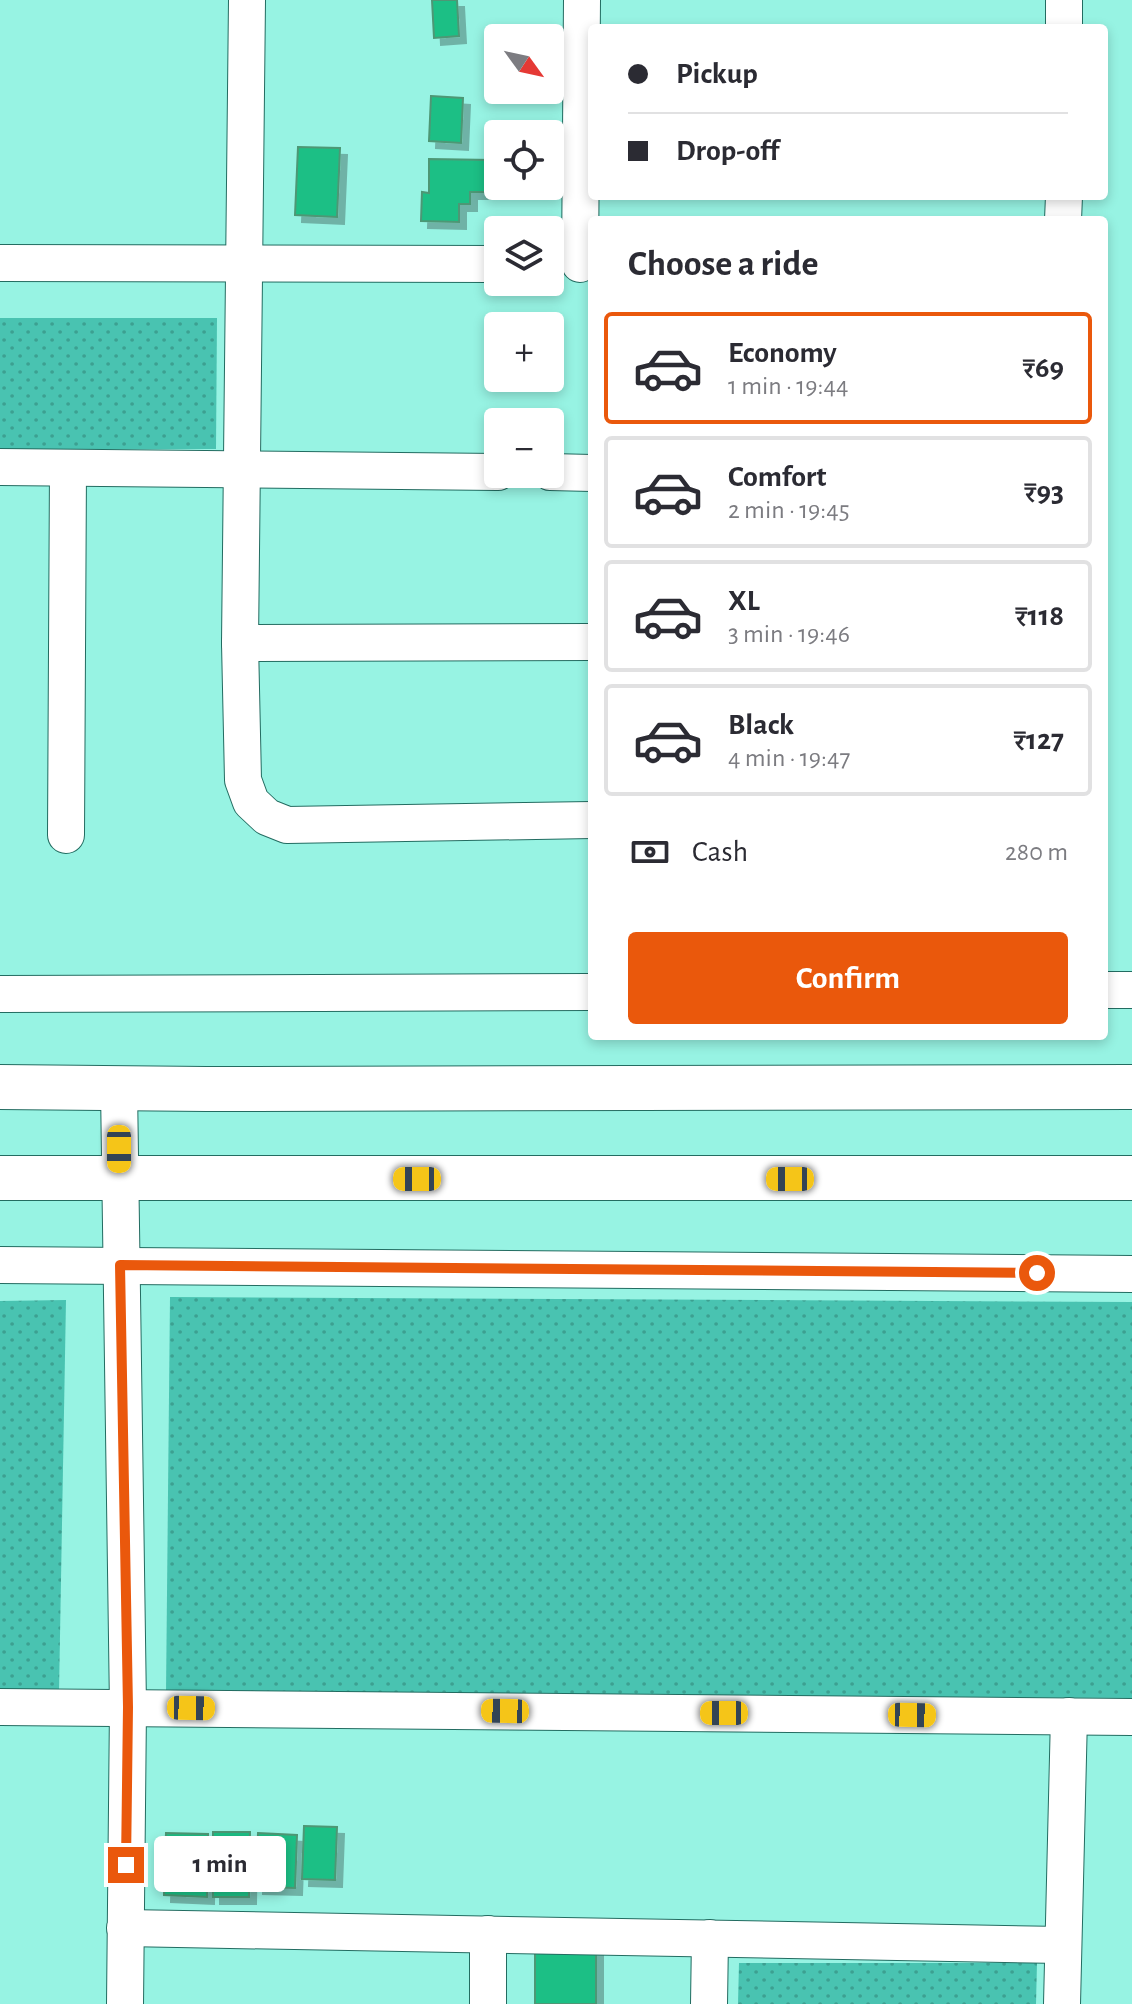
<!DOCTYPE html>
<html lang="en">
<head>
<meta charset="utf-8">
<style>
	:root { --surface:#fff; --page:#f2f2f3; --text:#2b2b33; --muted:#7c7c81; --line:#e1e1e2; --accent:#ea580c }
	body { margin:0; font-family:"Alegreya Sans",sans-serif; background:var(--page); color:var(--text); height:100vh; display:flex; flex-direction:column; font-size:30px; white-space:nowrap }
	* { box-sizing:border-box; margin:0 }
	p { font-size:26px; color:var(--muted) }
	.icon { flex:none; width:44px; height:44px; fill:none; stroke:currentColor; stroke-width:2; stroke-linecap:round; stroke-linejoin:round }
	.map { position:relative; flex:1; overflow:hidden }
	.sheet { position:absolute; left:588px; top:216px; width:520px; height:824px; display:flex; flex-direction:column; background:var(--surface); border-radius:8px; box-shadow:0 4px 12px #0003 }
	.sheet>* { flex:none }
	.banner { position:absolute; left:588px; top:24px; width:520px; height:176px; border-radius:8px; box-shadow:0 4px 12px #0003; display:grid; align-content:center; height:176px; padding:0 40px; background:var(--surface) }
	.needle { width:52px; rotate:123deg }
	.controls { position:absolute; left:484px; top:24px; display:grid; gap:16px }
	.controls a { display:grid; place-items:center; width:80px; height:80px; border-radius:8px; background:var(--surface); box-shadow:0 4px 12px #0003; font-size:40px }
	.end { position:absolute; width:36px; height:36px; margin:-18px; border:10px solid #ea580c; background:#fff; box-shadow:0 0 0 4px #fff }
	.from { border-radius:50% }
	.bubble { position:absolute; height:56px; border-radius:8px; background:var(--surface); box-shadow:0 4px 12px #0003; font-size:26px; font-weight:600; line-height:56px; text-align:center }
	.car { position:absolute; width:24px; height:48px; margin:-24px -12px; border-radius:10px; box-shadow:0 0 6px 2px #0007; background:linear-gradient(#f5c518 24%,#345 0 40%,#f5c518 0 76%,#345 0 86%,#f5c518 0) }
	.banner b { display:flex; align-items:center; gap:28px; height:76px; font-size:30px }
	.banner b+b { border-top:2px solid var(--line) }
	.banner i { width:20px; height:20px; background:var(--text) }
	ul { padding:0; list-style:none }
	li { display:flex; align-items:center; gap:24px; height:112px; margin:0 16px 12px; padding:0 24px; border:4px solid var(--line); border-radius:8px }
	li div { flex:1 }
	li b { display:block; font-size:30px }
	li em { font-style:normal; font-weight:600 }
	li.current { border-color:var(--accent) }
	li>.icon { width:72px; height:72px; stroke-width:1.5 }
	h2 { padding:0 40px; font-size:36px; line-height:96px }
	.pay { display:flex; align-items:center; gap:20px; height:88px; padding:0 40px; font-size:30px }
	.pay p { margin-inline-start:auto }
	.primary-button { display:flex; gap:16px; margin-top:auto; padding:16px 40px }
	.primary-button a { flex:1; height:92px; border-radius:8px; background:var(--accent); color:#fff; font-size:32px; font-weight:600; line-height:92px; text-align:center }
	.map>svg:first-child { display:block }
	.park { fill:url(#park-dots) }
	.building { fill:#1ebf85; stroke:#4e9775; stroke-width:2; filter:url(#shadow) }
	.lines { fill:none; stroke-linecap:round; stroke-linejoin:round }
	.street-casing { stroke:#236c61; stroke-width:38 }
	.secondary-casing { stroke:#236c61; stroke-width:46 }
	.street { stroke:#fff; stroke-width:36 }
	.secondary { stroke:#fff; stroke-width:44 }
	.route { stroke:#ea580c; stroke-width:10 }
</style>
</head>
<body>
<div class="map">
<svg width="1132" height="2004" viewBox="0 0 1132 2004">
	<defs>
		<pattern id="park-dots" width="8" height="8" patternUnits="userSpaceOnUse" patternTransform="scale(2)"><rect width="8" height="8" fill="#49c3b1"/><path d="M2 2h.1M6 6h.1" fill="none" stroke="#3ca091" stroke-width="1.8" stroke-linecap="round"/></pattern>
		<filter id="shadow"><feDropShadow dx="7" dy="7" stdDeviation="0" flood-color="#0004"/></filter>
	</defs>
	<rect width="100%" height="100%" fill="#97f3e3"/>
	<!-- park -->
	<g class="park">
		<polygon points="0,318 217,318 216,449 0,449"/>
		<polygon points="170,1297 1132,1302 1132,1698 166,1693"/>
		<polygon points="66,1300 59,1692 0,1692 0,1301"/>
		<polygon points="739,1963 1037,1963 1036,2004 738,2004"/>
	</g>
	<!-- building -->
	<g class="building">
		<polygon points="432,0 457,0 459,36 434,38"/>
		<polygon points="431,96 463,98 461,143 429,141"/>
		<polygon points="298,147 340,148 337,217 295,215"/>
		<polygon points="429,159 493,160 492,192 470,192 470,204 459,204 459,222 421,221 422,192 429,193"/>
		<polygon points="304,1826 337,1827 335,1880 302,1879"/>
		<polygon points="213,1832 250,1832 249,1897 213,1897"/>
		<polygon points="166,1833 208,1834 207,1897 164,1895"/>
		<polygon points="258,1833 297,1835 295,1888 256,1887"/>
		<rect x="535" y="1945" width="61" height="59"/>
	</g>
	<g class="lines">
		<defs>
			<g id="street">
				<polyline points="247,0 240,643 243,780 251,802 267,817 287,825 592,820"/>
				<polyline points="1064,28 1064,0"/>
				<polyline points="1063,220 1064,196"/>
				<polyline points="0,263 498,264"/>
				<polyline points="580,264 582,0"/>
				<polyline points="0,467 498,472"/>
				<polyline points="550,472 592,473"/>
				<polyline points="240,643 592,642"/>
				<polyline points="66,835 68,468"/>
				<polyline points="1104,990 1132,990"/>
				<polyline points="0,994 592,992"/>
				<polyline points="119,1088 128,1707 125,2004"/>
				<polyline points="0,1265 1132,1274"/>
				<polyline points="0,1707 1132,1717"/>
				<polyline points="125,1928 1062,1945"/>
				<polyline points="488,2004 488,1934"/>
				<polyline points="709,2004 710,1938"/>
				<polyline points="1062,2004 1069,1716"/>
			</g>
			<g id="secondary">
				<polyline points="0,1087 206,1089 1132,1087"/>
				<polyline points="0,1178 1132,1178"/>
			</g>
		</defs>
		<!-- street casing -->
		<use href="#street" class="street-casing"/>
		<!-- secondary casing -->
		<use href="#secondary" class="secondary-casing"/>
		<!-- street -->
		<use href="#street" class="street"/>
		<!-- secondary -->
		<use href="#secondary" class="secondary"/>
	</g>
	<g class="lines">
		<!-- route -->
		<polyline class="route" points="126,1865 128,1707 120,1265 1037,1273"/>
	</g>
</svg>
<div class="controls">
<a><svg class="needle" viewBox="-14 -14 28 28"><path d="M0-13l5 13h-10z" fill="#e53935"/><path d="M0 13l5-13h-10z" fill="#7c7c81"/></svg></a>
<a><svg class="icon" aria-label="locate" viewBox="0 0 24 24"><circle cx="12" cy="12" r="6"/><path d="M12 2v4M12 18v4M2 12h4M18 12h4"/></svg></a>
<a><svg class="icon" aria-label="layers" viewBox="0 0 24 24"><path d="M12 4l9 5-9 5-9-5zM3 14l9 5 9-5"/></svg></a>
<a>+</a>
<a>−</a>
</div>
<i class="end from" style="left:1037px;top:1273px"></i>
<i class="end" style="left:126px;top:1865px"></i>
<div class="bubble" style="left:154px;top:1836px;width:132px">1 min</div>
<i class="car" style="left:119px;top:1149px;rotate:180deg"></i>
<i class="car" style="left:417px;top:1179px;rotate:270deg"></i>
<i class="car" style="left:790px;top:1179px;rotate:270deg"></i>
<i class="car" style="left:191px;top:1708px;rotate:91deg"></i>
<i class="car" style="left:505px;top:1711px;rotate:271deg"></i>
<i class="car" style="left:724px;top:1713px;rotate:270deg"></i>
<i class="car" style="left:912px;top:1715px;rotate:91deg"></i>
<div class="banner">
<b><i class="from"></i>Pickup</b>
<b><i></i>Drop-off</b>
</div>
<section class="sheet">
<h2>Choose a ride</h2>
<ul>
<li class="current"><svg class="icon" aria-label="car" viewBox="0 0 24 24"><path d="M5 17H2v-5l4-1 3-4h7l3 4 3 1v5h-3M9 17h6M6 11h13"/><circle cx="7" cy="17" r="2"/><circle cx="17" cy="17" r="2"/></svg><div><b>Economy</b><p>1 min · 19:44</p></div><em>₹69</em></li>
<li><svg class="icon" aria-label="car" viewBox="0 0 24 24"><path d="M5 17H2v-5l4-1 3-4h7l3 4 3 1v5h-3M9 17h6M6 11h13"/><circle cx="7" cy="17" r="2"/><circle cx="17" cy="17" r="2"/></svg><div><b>Comfort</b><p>2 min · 19:45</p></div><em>₹93</em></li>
<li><svg class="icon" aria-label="car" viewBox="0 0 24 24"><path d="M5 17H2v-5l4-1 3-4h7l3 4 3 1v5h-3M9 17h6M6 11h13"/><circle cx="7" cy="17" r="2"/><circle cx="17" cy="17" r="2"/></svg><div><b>XL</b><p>3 min · 19:46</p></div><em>₹118</em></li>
<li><svg class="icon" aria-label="car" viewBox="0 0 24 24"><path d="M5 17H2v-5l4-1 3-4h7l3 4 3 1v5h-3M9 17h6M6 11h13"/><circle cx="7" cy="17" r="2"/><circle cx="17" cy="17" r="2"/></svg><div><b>Black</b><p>4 min · 19:47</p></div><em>₹127</em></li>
</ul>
<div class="pay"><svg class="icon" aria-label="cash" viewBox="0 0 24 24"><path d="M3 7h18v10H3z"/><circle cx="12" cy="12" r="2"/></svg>Cash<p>280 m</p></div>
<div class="primary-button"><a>Confirm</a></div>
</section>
</div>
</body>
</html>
